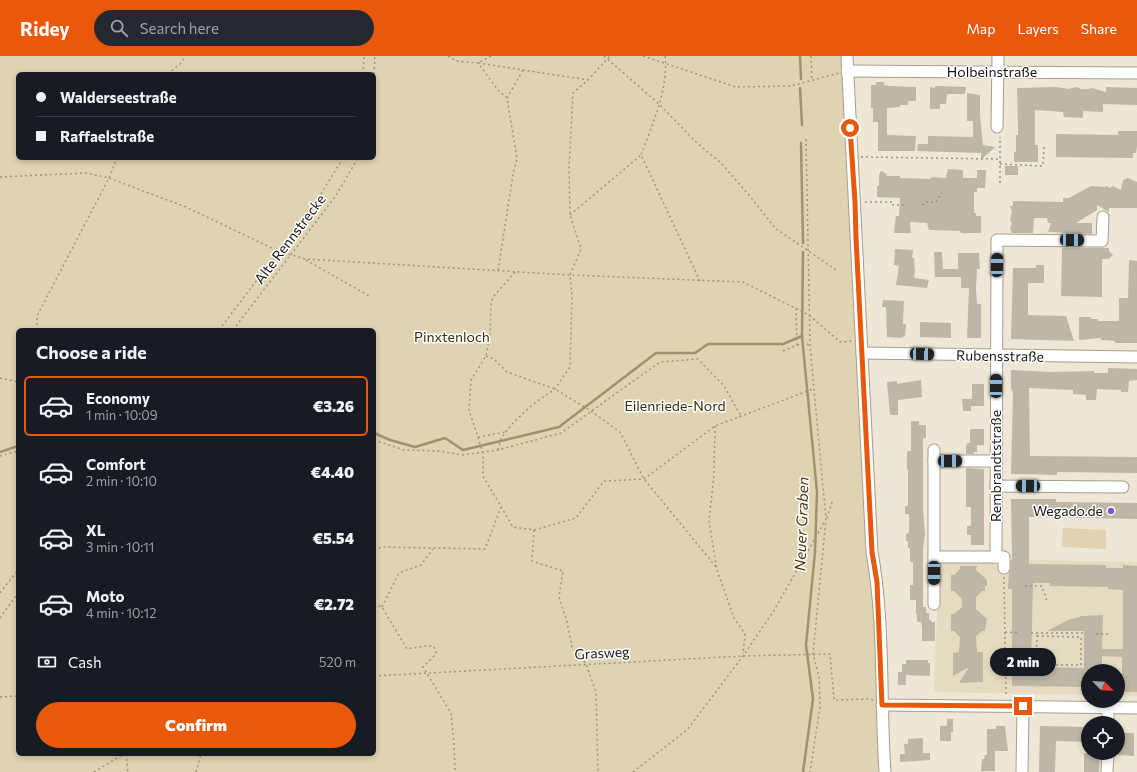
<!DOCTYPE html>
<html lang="en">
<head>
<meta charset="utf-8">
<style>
	:root { --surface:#171b24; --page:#242831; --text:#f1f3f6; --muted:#9ea1a6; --line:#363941; --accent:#ea580c }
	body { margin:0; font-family:Commissioner,sans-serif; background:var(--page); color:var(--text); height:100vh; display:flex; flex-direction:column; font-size:15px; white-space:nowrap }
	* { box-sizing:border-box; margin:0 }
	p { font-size:13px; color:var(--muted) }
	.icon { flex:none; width:22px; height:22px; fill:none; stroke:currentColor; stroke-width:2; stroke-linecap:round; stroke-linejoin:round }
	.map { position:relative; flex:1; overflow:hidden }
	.details { position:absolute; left:16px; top:272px; width:360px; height:428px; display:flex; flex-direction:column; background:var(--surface); border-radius:6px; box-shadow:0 2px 6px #0003 }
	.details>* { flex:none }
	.guide { position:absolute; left:16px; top:16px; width:360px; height:88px; border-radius:6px; box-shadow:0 2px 6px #0003; display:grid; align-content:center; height:88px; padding:0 20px; background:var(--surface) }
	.needle { width:26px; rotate:115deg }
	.controls { position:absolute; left:1081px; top:608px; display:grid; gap:8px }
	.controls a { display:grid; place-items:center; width:44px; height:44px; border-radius:50%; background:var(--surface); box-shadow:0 2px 6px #0003; font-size:20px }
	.end { position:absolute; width:18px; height:18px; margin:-9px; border:5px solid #ea580c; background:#fff; box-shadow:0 0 0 2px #fff }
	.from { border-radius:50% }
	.bubble { position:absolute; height:28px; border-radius:14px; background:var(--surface); box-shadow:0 2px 6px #0003; font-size:13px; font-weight:800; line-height:28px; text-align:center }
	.car { position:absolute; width:12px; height:24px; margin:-12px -6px; border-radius:5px; box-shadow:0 0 3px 1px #0007; background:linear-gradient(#222 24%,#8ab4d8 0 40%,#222 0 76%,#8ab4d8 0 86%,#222 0) }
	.guide b { display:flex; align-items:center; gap:14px; height:38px; font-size:15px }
	.guide b+b { border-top:1px solid var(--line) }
	.guide i { width:10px; height:10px; background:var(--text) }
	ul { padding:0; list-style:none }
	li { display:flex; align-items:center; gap:12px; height:60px; margin:0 8px 6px; padding:0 12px; border:2px solid transparent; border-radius:6px }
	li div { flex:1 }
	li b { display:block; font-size:15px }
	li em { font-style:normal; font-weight:800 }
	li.on { border-color:var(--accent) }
	li>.icon { width:36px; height:36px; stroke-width:1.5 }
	h2 { padding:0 20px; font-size:18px; line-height:48px }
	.pay { display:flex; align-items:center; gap:10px; height:44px; padding:0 20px; font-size:15px }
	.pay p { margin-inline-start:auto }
	.primary-button { display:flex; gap:8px; margin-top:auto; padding:8px 20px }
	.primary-button a { flex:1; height:46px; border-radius:24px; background:var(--accent); color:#fff; font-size:16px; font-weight:800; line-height:46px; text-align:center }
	header { display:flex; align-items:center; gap:24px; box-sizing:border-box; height:56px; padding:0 20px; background:var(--accent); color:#fff }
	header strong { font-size:19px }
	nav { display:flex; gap:22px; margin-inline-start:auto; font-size:14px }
	.search { width:280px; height:36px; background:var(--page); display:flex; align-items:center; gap:10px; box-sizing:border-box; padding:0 14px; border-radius:22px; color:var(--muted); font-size:15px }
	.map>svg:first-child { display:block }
	.built { fill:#e5dbc1 }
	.green { fill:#e0d3b2; fill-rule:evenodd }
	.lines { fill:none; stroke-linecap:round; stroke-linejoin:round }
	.stream { stroke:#9f926e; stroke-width:2.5 }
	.building { fill:#beb7a5; fill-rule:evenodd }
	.minor-casing { stroke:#a59e8d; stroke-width:13 }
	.path { stroke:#999486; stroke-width:1.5; stroke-dasharray:2 3; stroke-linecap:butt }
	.minor { stroke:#fff; stroke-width:11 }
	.route { stroke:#ea580c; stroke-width:5 }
	.poi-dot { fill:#8555cd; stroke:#fff; stroke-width:1.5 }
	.labels { text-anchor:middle; stroke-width:3; stroke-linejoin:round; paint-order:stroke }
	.street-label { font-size:14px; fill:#17150e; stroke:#fff }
	.park-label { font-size:14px; fill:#352a0a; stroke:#fff }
	.poi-label { font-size:14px; fill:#17150e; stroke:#fff; text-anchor:end }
	.water-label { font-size:15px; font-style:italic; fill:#473707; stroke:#fff }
</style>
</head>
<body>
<header>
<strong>Ridey</strong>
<div class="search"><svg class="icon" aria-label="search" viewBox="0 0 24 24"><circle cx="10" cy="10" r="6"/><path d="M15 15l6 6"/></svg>Search here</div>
<nav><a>Map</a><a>Layers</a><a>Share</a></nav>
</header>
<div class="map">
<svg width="1137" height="716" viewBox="0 0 1137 716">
	<rect width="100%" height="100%" fill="#eee7d5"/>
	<!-- built -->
	<polygon class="built" points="939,502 1137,506 1137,640 1118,639 1118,615 1088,615 1088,639 934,636"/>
	<!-- green -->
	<g class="green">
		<path d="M0 0H847L885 716H0ZM18 18H374V102H18ZM18 274H374V698H18Z"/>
		<polygon points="1063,472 1106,474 1106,493 1062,491"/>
	</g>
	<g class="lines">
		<!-- stream -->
		<g class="stream">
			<polyline points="800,0 801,23"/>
			<polyline points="800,32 802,69"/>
			<polyline points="801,87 803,187"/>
			<polyline points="803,196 802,280 817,436 815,496 806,589 813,643 803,716"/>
			<polyline points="374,377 390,384 415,391 445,382 463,394 559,371 656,297 695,297 708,288 783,288 802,280"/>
			<polyline points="0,396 18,390"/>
		</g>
	</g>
	<!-- building -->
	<g class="building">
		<polygon points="876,26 884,26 884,29 889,30 916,31 916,45 908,45 908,49 900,49 900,51 887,52 887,78 888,79 916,80 915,95 878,95 878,66 873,66 873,52 871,52 871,29 876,29"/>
		<polygon points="935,30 966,31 965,38 947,38 946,48 940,48 940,53 930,53 930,31 935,32"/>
		<polygon points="1056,31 1068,33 1076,31 1081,33 1089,33 1092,32 1106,36 1106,31 1137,32 1137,49 1103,48 1103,56 1083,55 1083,62 1064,61 1063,56 1035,54 1035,89 1038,89 1038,106 1014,106 1014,96 1016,96 1016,79 1018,79 1018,73 1017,32"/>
		<polygon points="967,37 980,39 980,60 983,89 995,91 981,104 981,97 917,95 918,88 928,88 928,80 973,81 973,65 967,65"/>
		<polygon points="1118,75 1137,75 1137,90 1136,97 1133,97 1133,102 1056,101 1056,78 1118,79"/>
		<rect x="1005" y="110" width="13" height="9"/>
		<polygon points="948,113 963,114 963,122 977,122 977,114 986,114 985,132 977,132 977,136 974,136 974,157 976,157 976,160 981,160 981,177 961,177 960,175 929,174 927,167 910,166 911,177 894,177 896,160 899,160 900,142 877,141 877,130 879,130 879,119 881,115 887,118 886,120 900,120 900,122 931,123 931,121 946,122"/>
		<polygon points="1128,122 1137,126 1137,152 1109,152 1109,156 1097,149 1097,154 1076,167 1092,167 1092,178 1048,176 1051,167 1048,167 1047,162 1034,162 1033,177 1012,177 1010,173 1012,167 1010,164 1012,156 1010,150 1013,150 1013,145 1063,146 1063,142 1069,142 1091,130 1105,131 1107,130 1110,132 1113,130 1121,134 1123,124"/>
		<polygon points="1062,192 1109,192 1109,195 1113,199 1109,203 1102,203 1102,241 1061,240"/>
		<polygon points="895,193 913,194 912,202 914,202 915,215 914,222 929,224 927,232 896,229 899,210 894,209"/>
		<polygon points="934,196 942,196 943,213 958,213 958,197 979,197 980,213 977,213 976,232 977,248 981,248 981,282 967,282 969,232 961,232 961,221 935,221"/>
		<polygon points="1129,204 1137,205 1137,287 1115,287 1115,285 1101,284 1101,282 1079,284 1079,261 1091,261 1091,263 1098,263 1098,265 1119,265 1119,242 1128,242"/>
		<polygon points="1036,209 1044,209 1044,227 1028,227 1028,259 1066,260 1074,285 1011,283 1013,212 1036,212"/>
		<polygon points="883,244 904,245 903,268 906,268 905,280 901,282 887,281 886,251 882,251"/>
		<polygon points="920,266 951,267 951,282 920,281"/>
		<polygon points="1108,312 1137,313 1137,324 1129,325 1128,336 1121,336 1121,334 1097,333 1096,344 1086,344 1086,339 1073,338 1073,334 1029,332 1030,400 1137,401 1137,417 1057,416 1057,419 1011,418 1013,336 1011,333 1011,314 1050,316 1094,315 1094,317 1108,317"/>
		<polygon points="921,324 922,341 898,344 898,359 890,359 887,326 897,325 897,328"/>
		<polygon points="972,328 984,328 984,350 971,350 971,355 963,355 962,343 972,343"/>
		<polygon points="911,365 919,365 919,369 926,369 926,382 923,382 923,453 925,479 923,492 923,551 926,551 926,557 929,557 929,564 931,564 931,566 935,566 935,585 922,585 922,571 921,566 917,566 917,558 916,558 916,544 910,544 910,529 913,529 913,506 910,506 910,492 908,492 908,485 906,485 906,478 909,477 909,458 905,458 905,450 908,450 908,413 907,413 907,395 911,395"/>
		<polygon points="972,373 984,373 984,389 977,389 977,396 974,396 974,398 966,398 966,391 967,387 970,387 970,374"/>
		<polygon points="966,412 984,413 984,489 971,489 971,479 967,479 967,470 971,470 971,451 966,451"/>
		<path d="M1011 443H1056V446L1137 447V463L1029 461V508L1106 509V512H1123V509L1137 510V636H1122V601L1102 600V615H1088V631L1012 630V533H1008L1009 517 1011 512V504H1012ZM1033 527H1050V530L1108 531V533L1123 534V593H1102L1103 559 1082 560 1068 564 1047 575H1084V612L1031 611Z"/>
		<polygon points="960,510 977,510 976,514 987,524 987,530 985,530 985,535 982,535 976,541 976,553 987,563 985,575 982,575 976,580 977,596 983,596 983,626 959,627 969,611 953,620 953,597 959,596 960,581 954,575 951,575 951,558 954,558 962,551 962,543 954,535 951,535 951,519 954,519 960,513"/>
		<polygon points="906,604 928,604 928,607 930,607 930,620 906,619 906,629 898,629 898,616 902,616 902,608 906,608"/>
		<polygon points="947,663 953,663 953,676 951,676 951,685 940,685 940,670 947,670"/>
		<polygon points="996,670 1005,670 1008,695 995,695 995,715 981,715 982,703 984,703 985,699 987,699 987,673 996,673"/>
		<polygon points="1040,670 1088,671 1088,686 1056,685 1055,716 1039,716"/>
		<polygon points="1118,677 1134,677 1134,700 1118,699"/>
		<polygon points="923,682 923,697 930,697 930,704 900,706 900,698 905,698 904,688 908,688 908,683"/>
		<polygon points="1084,697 1100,697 1099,716 1084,716"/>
	</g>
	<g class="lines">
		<defs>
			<g id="minor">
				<path d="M847 0 872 496C885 568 880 643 885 716"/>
				<polyline points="847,15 1137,17"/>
				<polyline points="997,71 998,0"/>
				<polyline points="862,297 1137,301"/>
				<polyline points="934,394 934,405"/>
				<polyline points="996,405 934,405 934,501 996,501"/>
				<polyline points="996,430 1123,431"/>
				<polyline points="934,501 934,548"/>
				<polyline points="1004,512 1004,501 996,501 997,184 1102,185 1103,161"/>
				<polyline points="882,649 1137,652"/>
				<polyline points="1108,667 1108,651"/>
				<polyline points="1022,716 1023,650"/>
				<polyline points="1107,716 1108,697"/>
			</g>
		</defs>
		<!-- minor casing -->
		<use href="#minor" class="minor-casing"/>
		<!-- path -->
		<g class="path">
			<polyline points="448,0 456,5 478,7 498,34 507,42 517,103 513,118 498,215"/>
			<polyline points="491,0 478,7 588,24"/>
			<polyline points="604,0 659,48 696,86 721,107 749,139 775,172 836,214"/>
			<polyline points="643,0 736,31 791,30 839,17"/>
			<path d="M665 0C669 32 652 69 641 99L700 225"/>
			<polyline points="811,0 812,23"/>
			<polyline points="168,18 181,7 185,0"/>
			<polyline points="363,18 364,0"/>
			<polyline points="374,18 375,0"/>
			<polyline points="507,42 523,14"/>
			<polyline points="806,83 810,290 826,463 813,598 819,621 820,651 810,716"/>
			<polyline points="374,93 375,94"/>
			<polyline points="861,101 1000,103"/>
			<polyline points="1000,108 1043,110 1044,90"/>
			<polyline points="0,121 86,117 109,122 186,151 278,195 305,203 570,219 743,226 809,259 840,286 852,285"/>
			<polyline points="1000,127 1000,81"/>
			<polyline points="865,146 893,146 893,149 904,149"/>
			<polyline points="922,149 926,146 936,146 942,137"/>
			<polyline points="570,159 641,99"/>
			<polyline points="306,204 371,241"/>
			<polyline points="515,216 493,241 491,249 490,278 486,300 471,324 469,354 483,397 483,420 513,471 534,474 532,505 563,515 559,541 567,566 572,591 586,608 596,636 598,716"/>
			<polyline points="37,274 37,260 109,122 117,102"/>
			<polyline points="219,274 316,146 343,102"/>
			<polyline points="233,274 335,141 358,102"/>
			<polyline points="797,289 807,288 810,290"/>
			<polyline points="783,295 797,289 796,253"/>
			<polyline points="486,300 494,303 507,316 555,333 591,355 620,376 644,423 716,511"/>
			<polyline points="0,322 18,326"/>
			<polyline points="715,370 714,418 709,465 717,514 734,562 745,578 743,598"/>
			<polyline points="478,381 506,376"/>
			<polyline points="374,384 404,394 440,395 462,399 498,394 561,377 660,306 698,303 724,330 741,360"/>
			<polyline points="498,394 501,382 513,367 532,349 555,333 570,311 572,240 570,219 581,193 570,159 569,112 573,37 588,24 610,0"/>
			<polyline points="0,400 18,395"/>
			<polyline points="827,462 833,443"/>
			<polyline points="534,474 576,462 604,425 644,423 715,370 813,333"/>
			<polyline points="374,494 382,491 485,493 501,451"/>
			<polyline points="1004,521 1006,640"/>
			<polyline points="1025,530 1042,530 1047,545"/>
			<polyline points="0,537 18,514"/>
			<polyline points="374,548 382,551 407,593 425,590 433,590 436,594 436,598 423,611 451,657 454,688 455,716"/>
			<polyline points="382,551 399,517 421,509 433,493"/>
			<polyline points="0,562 18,537"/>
			<polyline points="1005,576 1019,577"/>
			<polyline points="1031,577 1084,577"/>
			<polyline points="1096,578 1109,578"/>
			<polygon points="1037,580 1081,581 1081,609 1036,609"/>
			<polyline points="374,620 743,600 830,598 834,644 870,643 873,644"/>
			<polyline points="0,641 18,640"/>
			<polyline points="126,698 128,716"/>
			<polyline points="94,716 124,698"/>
			<polyline points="196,716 201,698"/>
			<polyline points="633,716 687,674 743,600 773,556 825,465"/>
		</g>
		<!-- minor -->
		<use href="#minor" class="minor"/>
	</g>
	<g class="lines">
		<!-- route -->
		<polyline class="route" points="850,72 855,146 856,182 872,496 877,526 882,649 1023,650"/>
	</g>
	<!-- markers -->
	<circle class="poi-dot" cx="1111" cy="455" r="4"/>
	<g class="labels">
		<!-- street labels -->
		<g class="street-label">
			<text x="992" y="21">Holbeinstraße</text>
			<text transform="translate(290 183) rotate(-53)" y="5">Alte Rennstrecke</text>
			<text transform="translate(1000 300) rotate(1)" y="5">Rubensstraße</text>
			<text transform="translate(996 410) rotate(-90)" y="5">Rembrandtstraße</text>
			<text transform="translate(602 597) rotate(-3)" y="5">Grasweg</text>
		</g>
		<!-- park labels -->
		<g class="park-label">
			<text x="452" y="286">Pinxtenloch</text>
			<text x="675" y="355">Eilenriede-Nord</text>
		</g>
		<!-- poi labels -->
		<g class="poi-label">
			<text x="1103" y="460">Wegado.de</text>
		</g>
		<!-- water labels -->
		<g class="water-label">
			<text transform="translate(802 468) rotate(-88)" y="5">Neuer Graben</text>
		</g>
	</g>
</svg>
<div class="controls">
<a><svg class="needle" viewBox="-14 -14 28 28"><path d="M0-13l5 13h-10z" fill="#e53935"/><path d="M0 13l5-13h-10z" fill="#9ea1a6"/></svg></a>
<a><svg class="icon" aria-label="locate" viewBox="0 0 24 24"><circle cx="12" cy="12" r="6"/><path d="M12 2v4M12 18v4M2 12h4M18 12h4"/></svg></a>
</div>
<i class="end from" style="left:850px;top:72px"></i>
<i class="end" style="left:1023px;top:650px"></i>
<div class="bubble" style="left:990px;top:592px;width:66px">2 min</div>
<i class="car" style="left:1072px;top:184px;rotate:91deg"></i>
<i class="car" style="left:997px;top:209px;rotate:1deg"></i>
<i class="car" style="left:922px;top:298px;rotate:92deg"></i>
<i class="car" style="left:996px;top:330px;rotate:0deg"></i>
<i class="car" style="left:950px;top:405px;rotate:90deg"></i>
<i class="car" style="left:1028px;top:430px;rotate:271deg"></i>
<i class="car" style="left:934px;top:517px;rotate:180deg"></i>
<div class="guide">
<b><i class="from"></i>Walderseestraße</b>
<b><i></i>Raffaelstraße</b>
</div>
<section class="details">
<h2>Choose a ride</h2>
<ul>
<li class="on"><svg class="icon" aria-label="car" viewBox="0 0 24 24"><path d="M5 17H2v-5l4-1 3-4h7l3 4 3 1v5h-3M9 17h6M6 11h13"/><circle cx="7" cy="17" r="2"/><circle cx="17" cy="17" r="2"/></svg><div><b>Economy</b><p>1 min · 10:09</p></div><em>€3.26</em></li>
<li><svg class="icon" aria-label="car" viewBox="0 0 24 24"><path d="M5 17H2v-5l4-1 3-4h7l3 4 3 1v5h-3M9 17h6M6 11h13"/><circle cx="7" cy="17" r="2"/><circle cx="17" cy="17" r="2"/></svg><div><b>Comfort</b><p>2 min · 10:10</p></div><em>€4.40</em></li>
<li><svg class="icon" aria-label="car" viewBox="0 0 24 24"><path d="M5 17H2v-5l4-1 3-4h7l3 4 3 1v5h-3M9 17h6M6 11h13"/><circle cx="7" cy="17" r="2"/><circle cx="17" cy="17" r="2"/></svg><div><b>XL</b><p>3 min · 10:11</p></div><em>€5.54</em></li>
<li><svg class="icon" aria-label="car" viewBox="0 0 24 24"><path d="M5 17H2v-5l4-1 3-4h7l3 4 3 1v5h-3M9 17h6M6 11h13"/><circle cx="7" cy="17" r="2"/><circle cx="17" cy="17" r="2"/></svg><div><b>Moto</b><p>4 min · 10:12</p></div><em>€2.72</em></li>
</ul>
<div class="pay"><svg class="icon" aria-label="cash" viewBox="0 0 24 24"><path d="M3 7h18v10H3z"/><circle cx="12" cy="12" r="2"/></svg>Cash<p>520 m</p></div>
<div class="primary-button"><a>Confirm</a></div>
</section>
</div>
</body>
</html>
